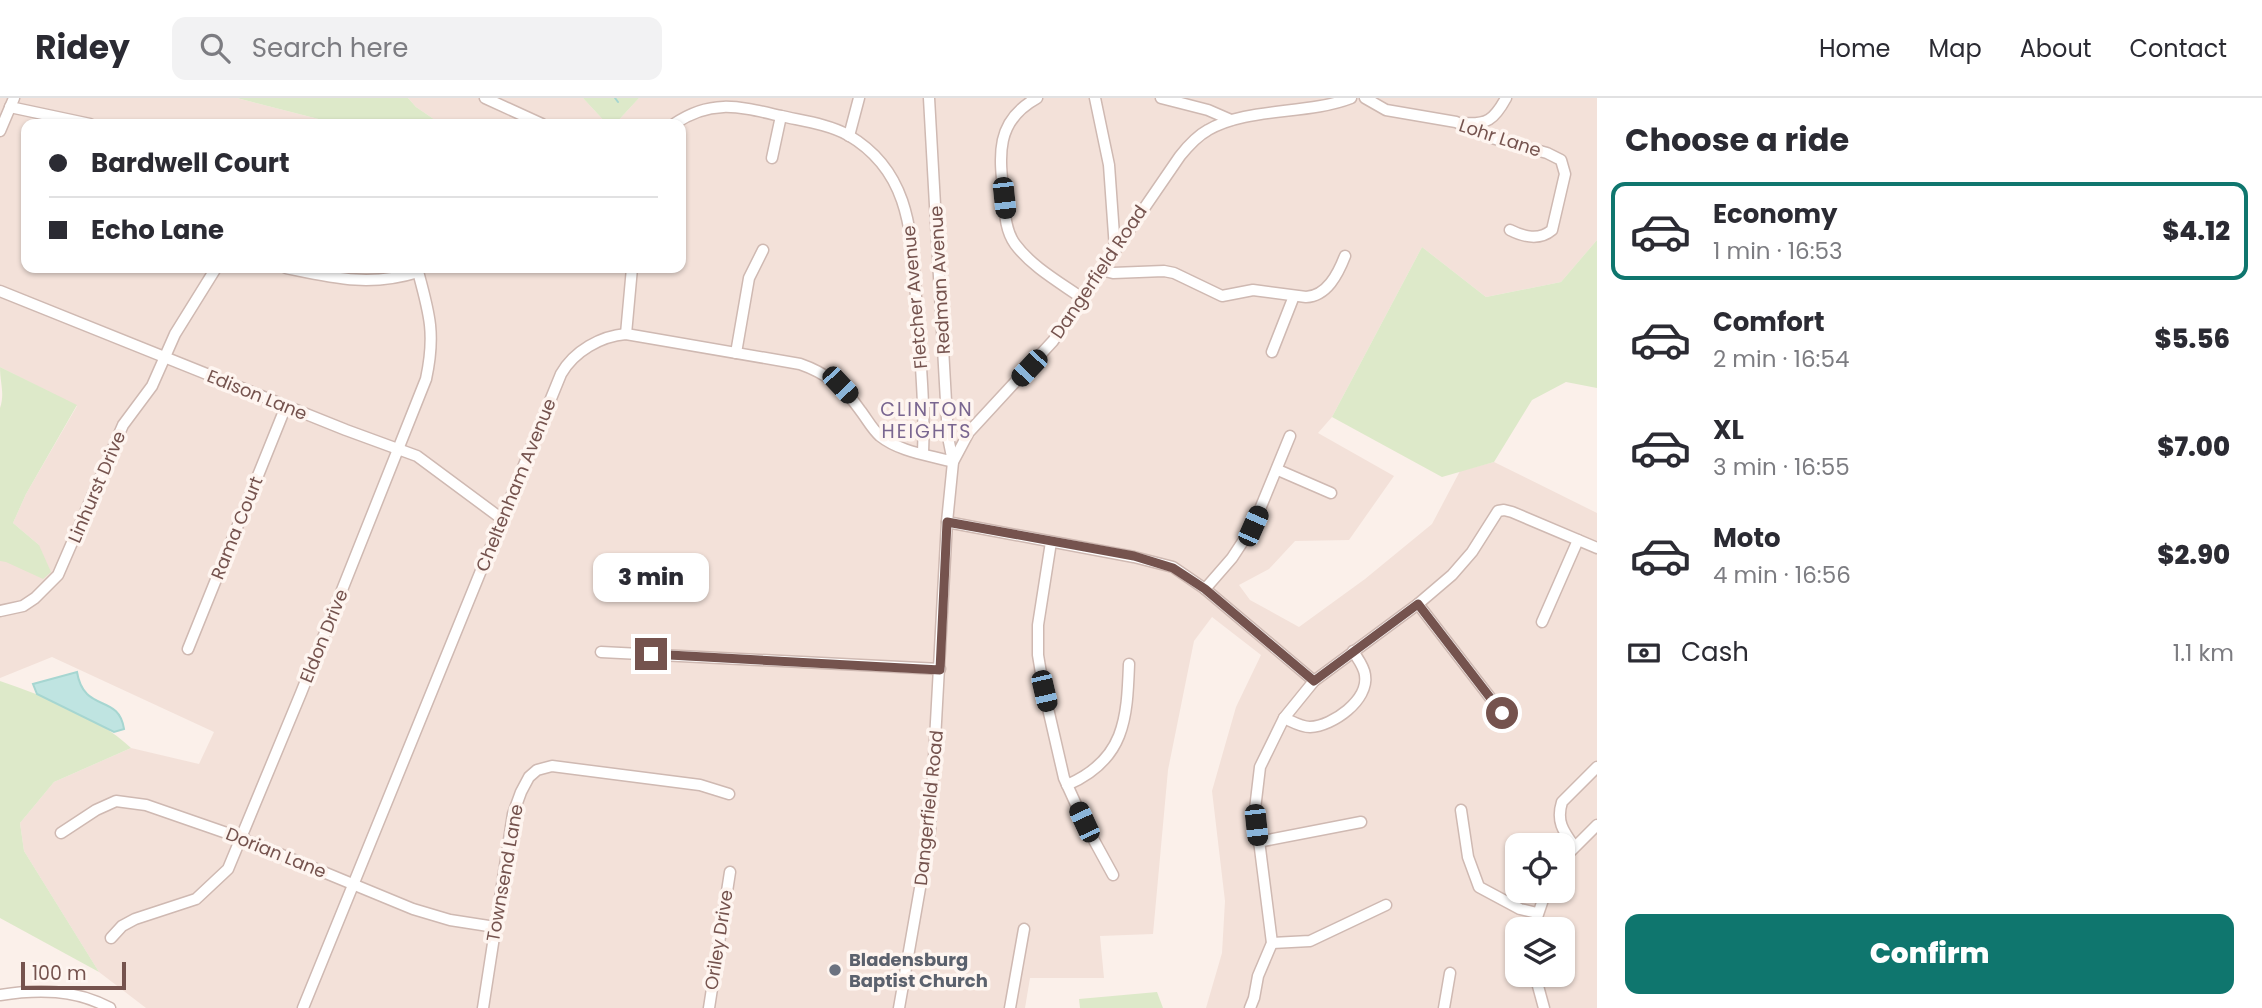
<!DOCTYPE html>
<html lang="en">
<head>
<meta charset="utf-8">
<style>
	:root { --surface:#fff; --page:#f2f2f3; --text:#2b2b33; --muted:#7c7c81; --line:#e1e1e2; --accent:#0f766e }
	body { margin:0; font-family:Poppins,sans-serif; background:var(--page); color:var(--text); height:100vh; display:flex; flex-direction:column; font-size:26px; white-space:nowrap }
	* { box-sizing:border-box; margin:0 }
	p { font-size:23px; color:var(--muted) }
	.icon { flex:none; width:38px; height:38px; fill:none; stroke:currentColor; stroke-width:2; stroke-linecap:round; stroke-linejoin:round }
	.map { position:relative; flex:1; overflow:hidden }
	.side { display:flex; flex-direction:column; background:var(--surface); width:665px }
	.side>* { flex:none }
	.hud { position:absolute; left:21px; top:21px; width:665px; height:154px; border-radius:14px; box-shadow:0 2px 5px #0004; display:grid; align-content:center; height:154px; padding:0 28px; background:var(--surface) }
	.controls { position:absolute; left:1505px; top:735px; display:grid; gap:14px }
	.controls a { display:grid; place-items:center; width:70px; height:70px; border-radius:14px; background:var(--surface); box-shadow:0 2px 5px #0004; font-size:35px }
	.scale { position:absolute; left:21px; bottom:18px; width:105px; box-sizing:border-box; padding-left:7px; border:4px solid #75534e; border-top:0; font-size:19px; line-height:24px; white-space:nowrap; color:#75534e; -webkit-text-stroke:5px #fef5f0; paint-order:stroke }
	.end { position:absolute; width:32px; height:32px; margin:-16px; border:9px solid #75534e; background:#fff; box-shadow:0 0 0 4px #fff }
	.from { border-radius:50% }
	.bubble { position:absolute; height:49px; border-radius:14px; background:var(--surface); box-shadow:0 2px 5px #0004; font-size:23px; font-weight:800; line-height:49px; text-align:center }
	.car { position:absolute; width:21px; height:42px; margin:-21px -10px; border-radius:9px; box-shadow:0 0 5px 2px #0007; background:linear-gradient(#222 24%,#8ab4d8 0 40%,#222 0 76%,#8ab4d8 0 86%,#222 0) }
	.hud b { display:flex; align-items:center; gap:24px; height:66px; font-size:26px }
	.hud b+b { border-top:2px solid var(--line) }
	.hud i { width:18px; height:18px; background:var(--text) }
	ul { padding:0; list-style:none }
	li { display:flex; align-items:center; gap:21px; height:98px; margin:0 14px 10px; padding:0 14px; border:4px solid transparent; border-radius:14px }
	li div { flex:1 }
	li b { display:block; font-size:26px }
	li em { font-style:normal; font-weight:800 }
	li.on { border-color:var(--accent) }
	li>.icon { width:63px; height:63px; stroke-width:1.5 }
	h2 { padding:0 28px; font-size:32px; line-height:84px }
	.pay { display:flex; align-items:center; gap:18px; height:77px; padding:0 28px; font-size:26px }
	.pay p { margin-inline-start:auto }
	.cta { display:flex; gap:14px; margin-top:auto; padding:14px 28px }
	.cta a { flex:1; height:80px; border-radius:14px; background:var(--accent); color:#fff; font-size:28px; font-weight:800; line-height:80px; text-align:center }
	header { display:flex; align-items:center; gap:42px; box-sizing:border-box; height:98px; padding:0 35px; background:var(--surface); border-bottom:2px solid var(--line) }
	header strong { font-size:33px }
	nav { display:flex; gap:38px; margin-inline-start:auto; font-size:24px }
	.search { width:490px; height:63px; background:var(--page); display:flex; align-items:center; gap:18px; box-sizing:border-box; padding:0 24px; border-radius:14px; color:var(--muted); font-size:26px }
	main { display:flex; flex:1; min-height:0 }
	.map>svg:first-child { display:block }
	.residential { fill:#f3e1d9; fill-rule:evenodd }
	.green { fill:#dde9c9 }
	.water { fill:#bfe4e1; stroke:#a6d6d1; stroke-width:2 }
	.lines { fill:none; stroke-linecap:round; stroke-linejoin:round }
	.stream { stroke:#a6d6d1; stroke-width:2 }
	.minor-casing { stroke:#cfb9b2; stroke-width:13 }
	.minor { stroke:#fff; stroke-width:10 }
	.route { stroke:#75534e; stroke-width:9 }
	.worship-dot { fill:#6b7280; stroke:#fef5f0; stroke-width:2.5 }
	.labels { text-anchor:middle; stroke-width:7; stroke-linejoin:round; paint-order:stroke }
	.street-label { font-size:18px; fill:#75534e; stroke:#fef5f0 }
	.worship-label { font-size:18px; font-weight:bold; fill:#5b616d; stroke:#fef5f0; text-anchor:start }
	.neighbourhood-label { font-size:19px; letter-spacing:2px; fill:#796690; stroke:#fef5f0 }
</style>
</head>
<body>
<header>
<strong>Ridey</strong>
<div class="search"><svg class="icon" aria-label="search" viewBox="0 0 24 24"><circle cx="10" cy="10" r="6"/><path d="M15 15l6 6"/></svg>Search here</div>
<nav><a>Home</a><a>Map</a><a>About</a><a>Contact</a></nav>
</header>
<main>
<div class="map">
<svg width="1597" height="910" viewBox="0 0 1597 910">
	<rect width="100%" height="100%" fill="#fbf0ea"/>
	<!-- residential -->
	<g class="residential">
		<path d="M0 0H237L338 26H26V170H681V26H615L639 0H1597V142L1561 184 1486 199 1422 149 1332 319 1318 335 1394 378 1349 442 1295 443 1269 471 1239 487 1250 502 1299 529 1365 481 1432 426 1460 373 1494 364 1597 415V910H1206L1222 855 1225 803 1212 693 1236 609 1261 557 1212 519 1194 543 1168 672 1153 836 1100 838 1104 880H1030L1025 910H146L99 874 24 753 20 725 54 684 131 650 199 666 214 634 52 559 0 580V463H6L39 447 13 425 26 396 77 308 0 269ZM1517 747H1563V793H1517ZM1517 831H1563V877H1517Z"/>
		<polygon points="408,0 583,0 607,26 441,26 416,9"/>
	</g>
	<!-- green -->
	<g class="green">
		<polygon points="237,0 408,0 416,9 441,26 338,26"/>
		<polygon points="583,0 639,0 615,26 607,26"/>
		<polygon points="1597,142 1597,290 1566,284 1532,302 1494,364 1442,379 1332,319 1422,149 1486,199 1561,184"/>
		<path d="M0 269 77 307 26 396 13 425 39 447 51 474 43 481 6 464 0 463V310C5 295 0 286 0 269Z"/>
		<path d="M0 583C45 599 96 617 131 650L54 684 20 725 24 753 99 874 0 820Z"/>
		<polygon points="1157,894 1163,910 1080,910 1079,901"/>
	</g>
	<!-- water -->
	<path class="water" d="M77 574C84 616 119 595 124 631L114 634 37 596 33 586Z"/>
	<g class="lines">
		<!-- stream -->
		<polyline class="stream" points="615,0 618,4"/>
		<defs>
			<g id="minor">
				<polyline points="485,0 542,26"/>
				<path d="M1037 0C995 23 999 57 1004 99 1005 115 1005 132 1015 146 1031 168 1059 184 1082 200"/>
				<polyline points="1095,0 1109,67 1115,151"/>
				<polyline points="1161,0 1208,12 1231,22"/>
				<path d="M1365 0 1386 12 1456 24 1488 39 1547 55 1561 62 1565 76 1552 132C1539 143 1524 139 1510 132"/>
				<polyline points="10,9 90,26"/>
				<path d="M1462 25C1487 27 1494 22 1506 0"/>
				<path d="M674 26C712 0 741 9 781 18 803 23 828 26 848 37 915 76 911 144 917 211 920 259 925 307 923 355"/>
				<polyline points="0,33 14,0"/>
				<polyline points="849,38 859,0"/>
				<polyline points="772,60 781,18"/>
				<path d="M286 170C334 180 370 189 418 174"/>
				<path d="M1101 172 1113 175 1164 173 1174 175 1222 198 1253 192 1306 199C1327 198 1338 176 1345 158"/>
				<polyline points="0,193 346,332 417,358 502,421"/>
				<polyline points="626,236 632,170"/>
				<polyline points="1272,254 1294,198"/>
				<polyline points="736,255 749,180 763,152"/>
				<polyline points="1278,372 1331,395"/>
				<polyline points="947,424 1134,459 1173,469 1205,491 1314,583"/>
				<polyline points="1051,444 1038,527 1038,557 1044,593 1064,680 1084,724 1113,777"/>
				<polyline points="1205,491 1232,460 1253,428 1290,338"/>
				<polyline points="1418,506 1502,615"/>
				<polyline points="0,513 23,508 35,500 58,477 123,327 152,288 175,236 216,170"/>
				<polyline points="1542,524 1578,442"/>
				<polyline points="188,551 286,308"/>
				<polyline points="601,554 940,571"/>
				<path d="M1284 620C1293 624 1301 629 1310 629 1333 628 1369 602 1365 577 1364 568 1357 560 1353 553"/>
				<path d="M1067 687C1125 662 1127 621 1129 566"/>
				<polyline points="1461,712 1468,759 1479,789 1520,811 1537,815"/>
				<polyline points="61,735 96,712 116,703 146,707 241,740 413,811 450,822 495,829"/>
				<polyline points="1258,744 1361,724"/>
				<path d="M1574 748C1563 733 1556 723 1562 704L1597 669"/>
				<polyline points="1563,761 1597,727"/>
				<polyline points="1533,831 1546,793"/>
				<path d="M111 840 122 828 135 821 196 801 228 771 301 595 426 281C436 235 429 214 417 170"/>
				<polyline points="1272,845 1310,843 1386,807"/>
				<polyline points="1535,877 1544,910"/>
				<path d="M0 897C38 891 75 891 110 910"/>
				<path d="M303 910 561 276C574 253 601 238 626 236L800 266C826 275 844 289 860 312 867 321 872 331 880 338 900 354 929 357 953 364L948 339 929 0"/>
				<polyline points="483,910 513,716 521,694 529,679 537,672 552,668 700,687 729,696"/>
				<polyline points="709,910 730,774"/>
				<path d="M899 910 930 733 947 424 953 364 969 334 1053 243 1180 58C1188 48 1197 38 1208 32 1247 9 1307 17 1351 0"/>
				<polyline points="1010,910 1024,831"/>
				<polyline points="1250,910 1254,900 1258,878 1272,845 1255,711 1260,669 1284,620 1314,583 1418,506 1452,477 1472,454 1498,413 1504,412 1512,414 1597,450"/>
				<polyline points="1444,910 1450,875"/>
			</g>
		</defs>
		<!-- minor casing -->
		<use href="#minor" class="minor-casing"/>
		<!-- minor -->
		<use href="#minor" class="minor"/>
	</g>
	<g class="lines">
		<!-- route -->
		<polyline class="route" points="651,556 940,572 947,424 1134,458 1173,470 1205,491 1314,583 1418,506 1502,615"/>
	</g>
	<!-- markers -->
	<circle class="worship-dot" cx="835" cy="872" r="7"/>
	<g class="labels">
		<!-- street labels -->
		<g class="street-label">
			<text transform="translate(1500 40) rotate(18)" y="6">Lohr Lane</text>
			<text transform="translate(1099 174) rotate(-56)" y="6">Dangerfield Road</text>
			<text transform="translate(940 182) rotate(-93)" y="6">Redman Avenue</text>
			<text transform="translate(915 199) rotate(-95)" y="6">Fletcher Avenue</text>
			<text transform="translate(257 297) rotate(22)" y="6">Edison Lane</text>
			<text transform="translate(516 387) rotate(-68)" y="6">Cheltenham Avenue</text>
			<text transform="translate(97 389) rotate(-67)" y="6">Linhurst Drive</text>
			<text transform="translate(237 430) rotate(-68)" y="6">Rama Court</text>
			<text transform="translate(324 538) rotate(-68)" y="6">Eldon Drive</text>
			<text transform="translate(929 710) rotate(-84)" y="6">Dangerfield Road</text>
			<text transform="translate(276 755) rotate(22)" y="6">Dorian Lane</text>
			<text transform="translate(505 775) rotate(-80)" y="6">Townsend Lane</text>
			<text transform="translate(719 842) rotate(-81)" y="6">Oriley Drive</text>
		</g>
		<!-- worship labels -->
		<g class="worship-label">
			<text x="849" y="868">Bladensburg<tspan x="849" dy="21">Baptist Church</tspan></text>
		</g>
		<!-- neighbourhood labels -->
		<g class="neighbourhood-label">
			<text x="927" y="318">CLINTON<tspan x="927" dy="22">HEIGHTS</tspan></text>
		</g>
	</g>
</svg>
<div class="controls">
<a><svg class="icon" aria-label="locate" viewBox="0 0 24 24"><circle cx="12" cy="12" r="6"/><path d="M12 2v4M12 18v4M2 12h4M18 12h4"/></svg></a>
<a><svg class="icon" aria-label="layers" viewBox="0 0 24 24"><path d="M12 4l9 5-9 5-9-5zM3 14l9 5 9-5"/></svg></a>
</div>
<div class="scale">100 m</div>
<i class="end from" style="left:1502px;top:615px"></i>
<i class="end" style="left:651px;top:556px"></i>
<div class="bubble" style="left:593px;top:455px;width:116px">3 min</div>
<i class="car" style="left:1004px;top:100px;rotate:174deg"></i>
<i class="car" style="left:1029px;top:270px;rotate:223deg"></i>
<i class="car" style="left:840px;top:287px;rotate:137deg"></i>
<i class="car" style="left:1253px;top:428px;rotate:24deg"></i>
<i class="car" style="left:1044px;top:593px;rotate:167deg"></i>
<i class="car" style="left:1084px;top:724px;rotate:335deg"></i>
<i class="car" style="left:1256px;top:727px;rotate:174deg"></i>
<div class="hud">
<b><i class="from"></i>Bardwell Court</b>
<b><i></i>Echo Lane</b>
</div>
</div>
<section class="side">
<h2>Choose a ride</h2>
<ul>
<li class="on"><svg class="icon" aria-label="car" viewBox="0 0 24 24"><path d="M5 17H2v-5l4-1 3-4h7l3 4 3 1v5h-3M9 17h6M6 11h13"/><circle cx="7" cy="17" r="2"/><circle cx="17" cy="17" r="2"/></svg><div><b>Economy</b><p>1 min · 16:53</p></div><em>$4.12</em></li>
<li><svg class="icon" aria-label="car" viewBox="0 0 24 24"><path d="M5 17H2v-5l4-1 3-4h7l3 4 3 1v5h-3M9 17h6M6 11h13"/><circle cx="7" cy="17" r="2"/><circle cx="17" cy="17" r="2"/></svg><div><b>Comfort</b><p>2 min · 16:54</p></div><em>$5.56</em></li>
<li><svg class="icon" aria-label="car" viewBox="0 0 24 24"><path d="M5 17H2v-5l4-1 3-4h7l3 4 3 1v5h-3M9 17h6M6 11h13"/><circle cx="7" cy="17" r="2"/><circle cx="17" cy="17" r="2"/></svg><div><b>XL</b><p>3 min · 16:55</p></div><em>$7.00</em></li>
<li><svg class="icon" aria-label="car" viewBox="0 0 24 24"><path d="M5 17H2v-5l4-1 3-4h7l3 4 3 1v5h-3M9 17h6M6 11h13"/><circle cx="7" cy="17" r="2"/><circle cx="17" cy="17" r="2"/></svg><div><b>Moto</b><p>4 min · 16:56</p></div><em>$2.90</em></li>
</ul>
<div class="pay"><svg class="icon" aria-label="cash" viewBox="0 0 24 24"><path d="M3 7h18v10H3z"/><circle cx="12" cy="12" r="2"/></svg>Cash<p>1.1 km</p></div>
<div class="cta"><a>Confirm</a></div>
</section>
</main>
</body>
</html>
